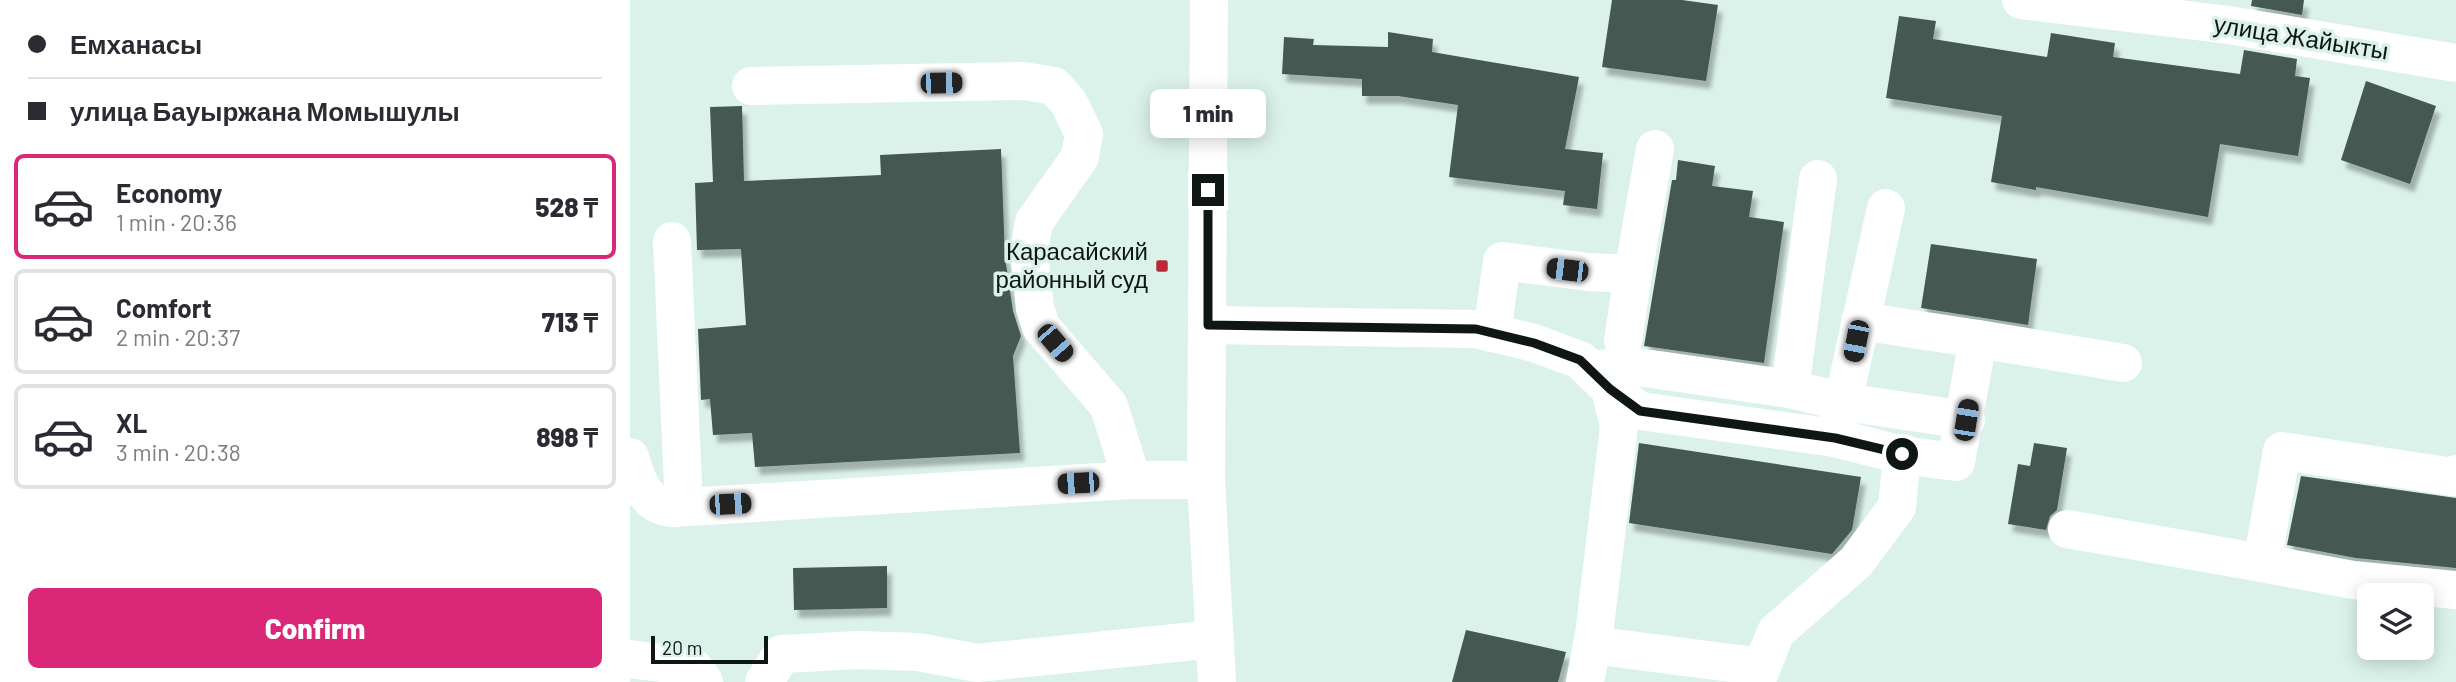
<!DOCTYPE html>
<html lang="en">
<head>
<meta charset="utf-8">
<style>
	:root { --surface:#fff; --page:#f7f7f7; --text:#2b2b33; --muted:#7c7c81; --line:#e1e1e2; --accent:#db2777 }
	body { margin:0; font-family:Barlow,sans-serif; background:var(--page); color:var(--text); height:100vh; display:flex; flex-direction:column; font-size:26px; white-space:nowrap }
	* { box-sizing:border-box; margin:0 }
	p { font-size:23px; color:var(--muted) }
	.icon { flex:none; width:38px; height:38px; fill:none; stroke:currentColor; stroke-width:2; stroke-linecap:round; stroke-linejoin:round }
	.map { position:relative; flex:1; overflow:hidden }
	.side { display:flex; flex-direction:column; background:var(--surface); width:630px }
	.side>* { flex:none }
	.banner { display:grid; align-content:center; height:154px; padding:0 28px; background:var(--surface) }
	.tools { position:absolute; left:1727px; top:583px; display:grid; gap:14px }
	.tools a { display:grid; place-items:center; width:77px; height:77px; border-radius:10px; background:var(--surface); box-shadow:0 4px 18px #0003; font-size:35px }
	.scale { position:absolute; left:21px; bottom:18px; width:117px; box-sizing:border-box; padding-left:7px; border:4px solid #0f1714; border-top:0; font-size:19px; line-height:24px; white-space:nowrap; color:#0f1714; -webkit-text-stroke:5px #dbf2ea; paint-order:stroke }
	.end { position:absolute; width:32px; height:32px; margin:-16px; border:9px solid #0f1714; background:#fff; box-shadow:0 0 0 4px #fff }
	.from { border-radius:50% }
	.bubble { position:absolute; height:49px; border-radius:10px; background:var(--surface); box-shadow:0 4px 18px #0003; font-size:23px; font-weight:800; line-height:49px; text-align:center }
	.car { position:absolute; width:21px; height:42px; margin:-21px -10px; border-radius:9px; box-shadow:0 0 5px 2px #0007; background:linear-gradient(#222 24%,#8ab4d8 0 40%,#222 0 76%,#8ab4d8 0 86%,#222 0) }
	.banner b { display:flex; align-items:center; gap:24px; height:66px; font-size:26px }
	.banner b+b { border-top:2px solid var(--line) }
	.banner i { width:18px; height:18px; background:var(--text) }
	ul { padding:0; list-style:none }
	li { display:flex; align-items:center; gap:21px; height:105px; margin:0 14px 10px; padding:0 14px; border:4px solid var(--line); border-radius:10px }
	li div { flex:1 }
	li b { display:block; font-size:26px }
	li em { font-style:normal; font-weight:800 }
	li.active { border-color:var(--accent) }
	li>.icon { width:63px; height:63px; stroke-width:1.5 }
	.cta { display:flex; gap:14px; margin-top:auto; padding:14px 28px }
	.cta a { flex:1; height:80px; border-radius:10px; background:var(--accent); color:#fff; font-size:28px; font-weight:800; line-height:80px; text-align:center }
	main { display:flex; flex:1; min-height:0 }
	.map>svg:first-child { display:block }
	.building { fill:#445851; filter:url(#shadow) }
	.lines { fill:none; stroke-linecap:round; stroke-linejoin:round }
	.minor { stroke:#fff; stroke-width:38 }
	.route { stroke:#0f1714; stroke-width:9 }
	.poi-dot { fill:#ba2936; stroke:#dbf2ea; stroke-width:2.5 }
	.labels { text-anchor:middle; stroke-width:7; stroke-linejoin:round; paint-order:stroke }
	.street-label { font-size:24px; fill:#0f1714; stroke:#dbf2ea }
	.poi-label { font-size:24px; fill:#0f1714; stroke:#dbf2ea; text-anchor:end }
</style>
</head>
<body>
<main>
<section class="side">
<div class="banner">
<b><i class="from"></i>Емханасы</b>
<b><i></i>улица Бауыржана Момышулы</b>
</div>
<ul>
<li class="active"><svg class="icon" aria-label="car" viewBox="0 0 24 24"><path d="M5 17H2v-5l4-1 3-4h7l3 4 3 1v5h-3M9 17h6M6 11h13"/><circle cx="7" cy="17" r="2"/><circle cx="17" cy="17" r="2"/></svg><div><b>Economy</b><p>1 min · 20:36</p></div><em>528 ₸</em></li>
<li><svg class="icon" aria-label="car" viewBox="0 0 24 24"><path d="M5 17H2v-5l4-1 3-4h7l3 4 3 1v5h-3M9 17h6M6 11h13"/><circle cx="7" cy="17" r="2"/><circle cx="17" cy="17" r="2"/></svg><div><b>Comfort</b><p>2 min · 20:37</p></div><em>713 ₸</em></li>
<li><svg class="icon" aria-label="car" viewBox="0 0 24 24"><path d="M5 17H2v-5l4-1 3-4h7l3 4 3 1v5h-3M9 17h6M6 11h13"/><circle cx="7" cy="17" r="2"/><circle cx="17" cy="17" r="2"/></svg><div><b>XL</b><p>3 min · 20:38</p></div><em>898 ₸</em></li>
</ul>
<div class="cta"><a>Confirm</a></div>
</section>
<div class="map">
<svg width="1826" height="682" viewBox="0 0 1826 682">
	<defs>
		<filter id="shadow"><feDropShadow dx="4.5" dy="8" stdDeviation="2" flood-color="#0004"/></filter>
	</defs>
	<rect width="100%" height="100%" fill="#dbf2ea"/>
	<!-- building -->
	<g class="building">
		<polygon points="982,0 1052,0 1088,5 1076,81 972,67"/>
		<polygon points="1622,0 1674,0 1672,15 1621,6"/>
		<polygon points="1269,16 1306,21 1303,39 1417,57 1421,33 1485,43 1483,57 1610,74 1614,50 1667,59 1665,76 1680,78 1668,156 1590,144 1578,217 1406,187 1406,190 1361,182 1372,116 1256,98"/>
		<polygon points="758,32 803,39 802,52 949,77 935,149 973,153 967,209 933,205 935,191 819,177 828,105 768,96 732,96 732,79 652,74 654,37 684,39 683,45 758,47"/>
		<polygon points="1736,81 1806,106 1780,184 1711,160"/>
		<polygon points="112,106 114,181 251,175 250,155 371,149 375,258 383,311 391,336 383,356 390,453 125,467 122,433 83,435 80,399 71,400 68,329 116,325 111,249 67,250 65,183 83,182 80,107"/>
		<polygon points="1048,160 1085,166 1082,186 1123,191 1119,217 1154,222 1134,363 1014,346 1042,180 1046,180"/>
		<polygon points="1301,244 1407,259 1398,325 1291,308"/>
		<polygon points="1009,443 1231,477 1222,530 1202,554 999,523"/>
		<polygon points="1404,443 1437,448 1427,510 1420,516 1416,530 1378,524 1388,464 1400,466"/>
		<polygon points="1671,476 1826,498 1826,568 1726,558 1657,545"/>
		<polygon points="257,566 257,608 164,610 163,568"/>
		<polygon points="836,630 936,652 928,682 822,682"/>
	</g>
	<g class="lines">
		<!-- minor -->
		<g class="minor">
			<polyline points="579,0 576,480 587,682"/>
			<polyline points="1391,0 1599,25 1826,63"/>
			<polyline points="121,86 393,81 424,86 439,103 454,134 450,157 404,222 399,251 405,308 411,327 479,406 502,480 576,480"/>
			<polyline points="42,241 54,507"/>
			<polyline points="1230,321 1348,339"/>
			<polyline points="578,325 846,329 904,343 950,360 980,389 989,427 964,634 955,682"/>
			<polyline points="862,333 872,261 959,272 1003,274 1025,149"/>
			<polyline points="993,341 1003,274"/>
			<polyline points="960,370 1001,366 1160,389 1188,179"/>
			<polyline points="980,389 1010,411 1205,438 1272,455 1267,507 1226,562 1146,632 1126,682"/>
			<polyline points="1160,389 1214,402 1336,420"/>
			<polyline points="1205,438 1256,208"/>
			<polyline points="1272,455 1326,462 1348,339 1493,363"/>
			<path d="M0 457C6 479 15 506 42 508L502 480"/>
			<polyline points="1437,529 1632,563 1652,451 1823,477 1826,474"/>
			<polyline points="1632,563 1723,580 1826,590"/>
			<polyline points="962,645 1132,667"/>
			<polyline points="0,659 63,667 74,682"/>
			<polyline points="134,682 152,654 229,650 288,652 347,663 584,639"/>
		</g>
	</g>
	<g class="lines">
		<!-- route -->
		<polyline class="route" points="578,190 578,325 846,329 904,343 950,360 980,389 1010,411 1205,438 1272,454"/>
	</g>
	<!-- markers -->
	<rect class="poi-dot" x="525" y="259" width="14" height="14" rx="3.5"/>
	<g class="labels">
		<!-- street labels -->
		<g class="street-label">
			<text transform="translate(1671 38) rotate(9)" y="8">улица Жайыкты</text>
		</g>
		<!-- poi labels -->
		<g class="poi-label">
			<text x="518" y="260">Карасайский<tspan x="518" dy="28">районный суд</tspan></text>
		</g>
	</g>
</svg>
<div class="tools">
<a><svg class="icon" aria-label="layers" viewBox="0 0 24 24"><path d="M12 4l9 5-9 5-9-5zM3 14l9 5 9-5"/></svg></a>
</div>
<div class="scale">20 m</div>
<i class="end from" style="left:1272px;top:454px"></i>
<i class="end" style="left:578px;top:190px"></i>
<div class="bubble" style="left:520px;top:89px;width:116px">1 min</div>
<i class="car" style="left:311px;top:83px;rotate:89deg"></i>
<i class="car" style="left:937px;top:270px;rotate:277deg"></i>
<i class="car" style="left:1226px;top:341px;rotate:191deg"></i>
<i class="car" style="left:425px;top:343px;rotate:139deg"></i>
<i class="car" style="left:1336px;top:420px;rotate:9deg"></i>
<i class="car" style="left:448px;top:483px;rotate:267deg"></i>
<i class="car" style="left:100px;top:504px;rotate:87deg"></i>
</div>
</main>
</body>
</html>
